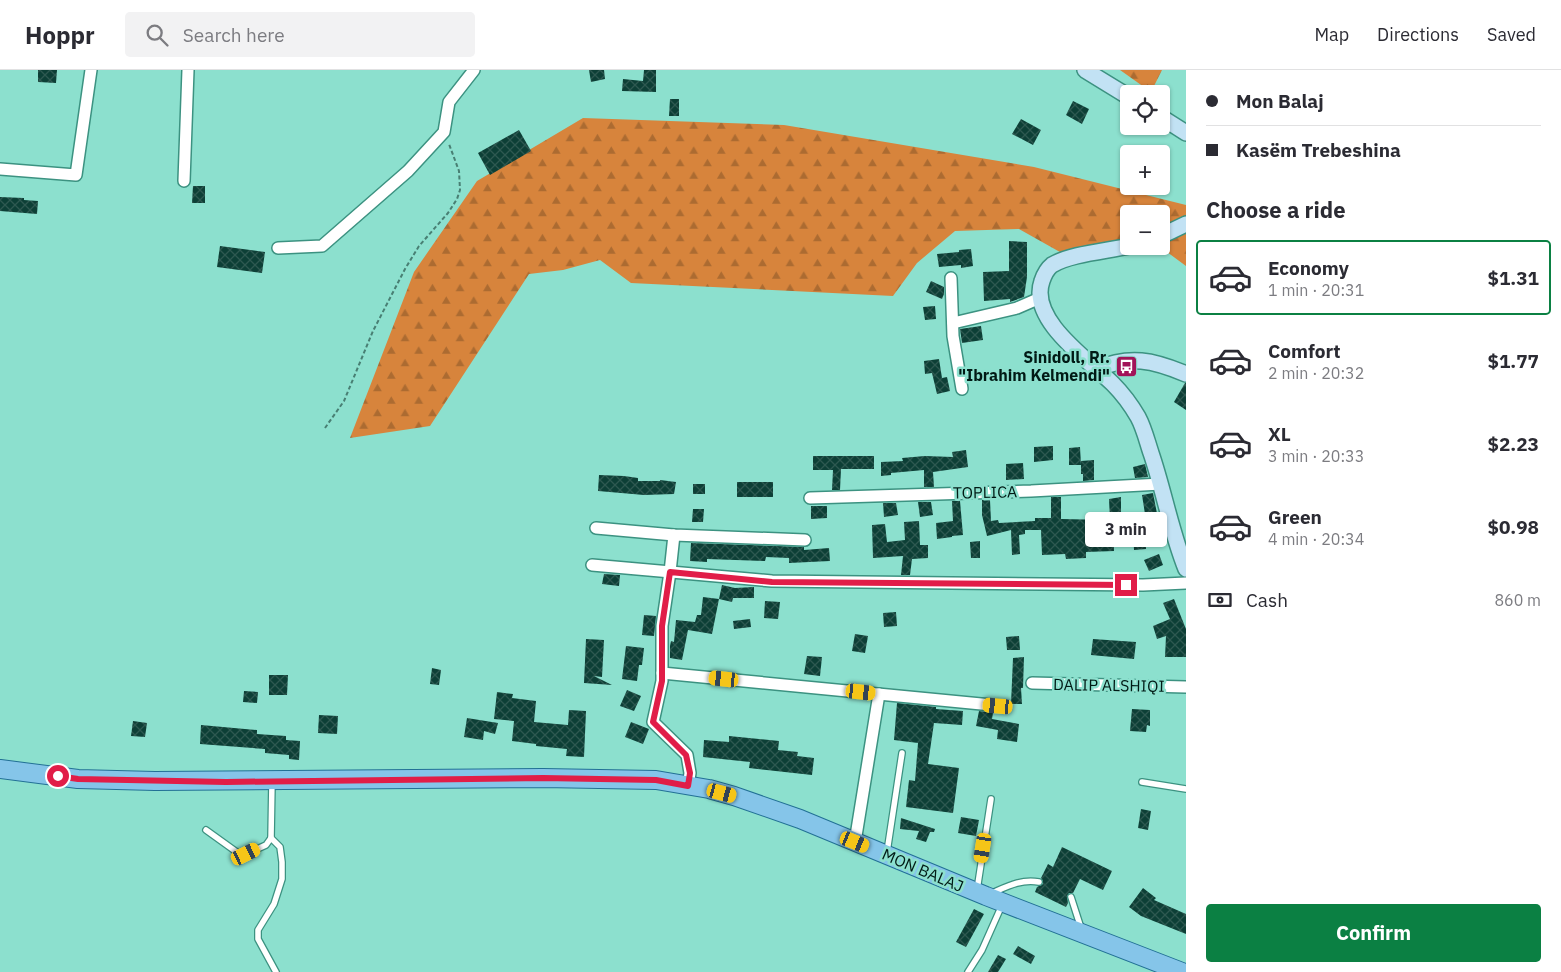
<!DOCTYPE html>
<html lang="en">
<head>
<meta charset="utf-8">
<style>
	:root { --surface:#fff; --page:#f2f2f3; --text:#2b2b33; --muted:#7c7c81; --line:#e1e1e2; --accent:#0b8043 }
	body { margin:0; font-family:"IBM Plex Sans",sans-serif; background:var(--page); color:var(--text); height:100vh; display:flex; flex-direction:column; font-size:19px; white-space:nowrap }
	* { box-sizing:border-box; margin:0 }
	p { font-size:16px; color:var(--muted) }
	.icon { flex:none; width:28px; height:28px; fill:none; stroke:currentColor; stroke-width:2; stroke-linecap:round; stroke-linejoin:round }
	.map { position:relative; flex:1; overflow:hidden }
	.details { display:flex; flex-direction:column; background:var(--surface); width:375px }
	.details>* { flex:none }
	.guide { display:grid; align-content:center; height:110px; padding:0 20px; background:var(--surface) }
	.tools { position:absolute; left:1120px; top:15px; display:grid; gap:10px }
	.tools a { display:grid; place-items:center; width:50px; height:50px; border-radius:5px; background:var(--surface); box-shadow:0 1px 4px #0004; font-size:25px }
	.end { position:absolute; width:22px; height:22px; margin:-11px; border:6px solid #e11d48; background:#fff; box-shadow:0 0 0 2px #fff }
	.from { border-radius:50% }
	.bubble { position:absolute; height:35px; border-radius:5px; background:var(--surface); box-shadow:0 1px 4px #0004; font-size:16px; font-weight:800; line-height:35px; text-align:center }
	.car { position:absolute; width:15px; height:30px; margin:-15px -8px; border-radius:6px; box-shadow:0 0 4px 1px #0007; background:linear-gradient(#f5c518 24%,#345 0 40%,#f5c518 0 76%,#345 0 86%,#f5c518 0) }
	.guide b { display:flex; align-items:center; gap:18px; height:48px; font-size:19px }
	.guide b+b { border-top:1px solid var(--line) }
	.guide i { width:12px; height:12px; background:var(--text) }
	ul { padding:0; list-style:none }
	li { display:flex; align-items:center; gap:15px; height:75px; margin:0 10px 8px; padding:0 10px; border:2px solid transparent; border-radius:5px }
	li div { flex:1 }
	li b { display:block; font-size:19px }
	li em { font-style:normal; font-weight:800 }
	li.selected { border-color:var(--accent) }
	li>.icon { width:45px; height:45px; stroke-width:1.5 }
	h2 { padding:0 20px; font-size:22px; line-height:60px }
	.pay { display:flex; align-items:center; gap:12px; height:55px; padding:0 20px; font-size:19px }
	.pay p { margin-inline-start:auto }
	.primary-button { display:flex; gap:10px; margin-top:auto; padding:10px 20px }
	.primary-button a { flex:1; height:58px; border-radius:5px; background:var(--accent); color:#fff; font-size:20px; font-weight:800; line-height:58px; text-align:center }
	header { display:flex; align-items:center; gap:30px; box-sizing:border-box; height:70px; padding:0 25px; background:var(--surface); border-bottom:1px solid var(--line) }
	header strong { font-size:24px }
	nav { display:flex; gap:28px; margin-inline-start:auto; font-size:18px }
	.search { width:350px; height:45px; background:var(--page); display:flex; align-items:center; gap:12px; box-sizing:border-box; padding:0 18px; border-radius:5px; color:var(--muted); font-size:19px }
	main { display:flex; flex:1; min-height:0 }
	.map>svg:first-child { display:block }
	.forest { fill:url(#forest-firs); fill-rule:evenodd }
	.building { fill:url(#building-cross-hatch) }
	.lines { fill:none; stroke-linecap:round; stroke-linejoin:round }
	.lane-casing { stroke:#3c9281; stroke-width:8 }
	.street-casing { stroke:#3c9281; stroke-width:14 }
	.secondary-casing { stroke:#3c9281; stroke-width:18 }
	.primary-casing { stroke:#227095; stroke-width:20 }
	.path { stroke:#487f73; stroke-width:2; stroke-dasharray:4 2.5; stroke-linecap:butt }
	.lane { stroke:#fff; stroke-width:5.5 }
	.street { stroke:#fff; stroke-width:11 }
	.secondary { stroke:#c2e2f4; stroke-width:15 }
	.primary { stroke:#85c5e9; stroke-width:18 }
	.route { stroke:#e11d48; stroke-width:6 }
	.labels { text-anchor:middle; stroke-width:5; stroke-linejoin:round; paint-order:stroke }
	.poi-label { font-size:16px; font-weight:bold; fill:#011a15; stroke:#8ce0ce; text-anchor:end }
	.street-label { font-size:16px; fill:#011a15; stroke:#8ce0ce }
</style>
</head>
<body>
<header>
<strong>Hoppr</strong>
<div class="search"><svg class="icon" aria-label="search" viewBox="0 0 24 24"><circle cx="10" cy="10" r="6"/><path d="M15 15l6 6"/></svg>Search here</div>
<nav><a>Map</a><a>Directions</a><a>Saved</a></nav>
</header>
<main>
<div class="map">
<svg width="1186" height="902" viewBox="0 0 1186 902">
	<defs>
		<pattern id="forest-firs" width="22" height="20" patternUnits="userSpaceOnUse" patternTransform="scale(1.25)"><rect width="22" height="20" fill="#d7843c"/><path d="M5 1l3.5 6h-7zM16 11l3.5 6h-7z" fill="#ac6b31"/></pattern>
		<pattern id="building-cross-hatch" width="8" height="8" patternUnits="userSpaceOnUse" patternTransform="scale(1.25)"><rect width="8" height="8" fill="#0d3f36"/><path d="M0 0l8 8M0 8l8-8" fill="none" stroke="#2e5850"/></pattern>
	</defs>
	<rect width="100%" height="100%" fill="#8ce0ce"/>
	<!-- forest -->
	<g class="forest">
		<polygon points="1120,0 1162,0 1151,22"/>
		<path d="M583 48 784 55 1034 97 1186 135V196L1167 182 1067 186 1019 159 955 161 917 193 893 226 631 213 600 190 563 200 529 204 430 356 350 368 414 202 477 111ZM1129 144H1161V176H1129Z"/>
	</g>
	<!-- building -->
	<g class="building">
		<polygon points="38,0 57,0 56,13 38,12"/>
		<polygon points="589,0 604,0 605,9 591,12"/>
		<polygon points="644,0 656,0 656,22 622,21 623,9 643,11"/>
		<polygon points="670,29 679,29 679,46 669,46"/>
		<polygon points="1073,31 1089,39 1082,54 1066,45"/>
		<polygon points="1021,49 1041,60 1033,75 1012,64"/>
		<polygon points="519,60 531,81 490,105 478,83"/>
		<polygon points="193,116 205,116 205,133 192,133"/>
		<polygon points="0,127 24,128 24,130 38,131 37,144 0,141"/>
		<polygon points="1009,171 1027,172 1027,207 1024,227 1010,232 1010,229 984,231 983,202 1009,201"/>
		<polygon points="220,176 265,182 262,203 217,197"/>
		<polygon points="971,179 973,196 961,198 961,195 939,197 937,184 959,182 959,180"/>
		<polygon points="931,211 944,217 944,224 942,229 926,222"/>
		<polygon points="935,236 936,249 925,250 923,237"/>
		<polygon points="981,256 983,270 962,273 960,259"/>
		<polygon points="939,289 942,308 947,307 950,321 937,324 932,303 925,304 924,291"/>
		<polygon points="1185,313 1186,313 1186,340 1174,332"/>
		<polygon points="1053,376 1053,390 1034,392 1034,377"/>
		<polygon points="1080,377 1081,395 1069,395 1069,378"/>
		<polygon points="966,380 968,397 933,402 934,417 924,417 924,400 891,403 891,405 881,406 881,392 903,391 902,388 925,386 953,387 952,382"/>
		<polygon points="813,386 874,386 874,399 841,399 840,420 832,420 833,400 813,400"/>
		<polygon points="1094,390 1094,410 1083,411 1083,404 1081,404 1081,391"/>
		<polygon points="1023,393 1024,409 1006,410 1006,394"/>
		<polygon points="1145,394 1148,407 1135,408 1133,397"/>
		<polygon points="599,405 624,406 638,408 638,411 660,411 660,410 676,412 674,424 644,425 598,421"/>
		<rect x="737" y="412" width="36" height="15"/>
		<rect x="693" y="414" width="12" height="10"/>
		<polygon points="1153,423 1160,459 1145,461 1146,479 1134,480 1133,461 1113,461 1114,481 1086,482 1086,488 1066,489 1065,484 1042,485 1041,460 1025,460 1025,464 1019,465 1020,484 1012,485 1011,460 987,466 982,445 982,430 990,430 991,451 998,450 999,453 1035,451 1035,448 1051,448 1051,427 1061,427 1061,449 1110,450 1109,429 1121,427 1121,444 1145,444 1142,425"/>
		<polygon points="952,431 960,431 963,465 952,466 952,467 937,469 936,453 953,451"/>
		<polygon points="918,432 931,432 933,445 920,447"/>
		<polygon points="883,433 896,433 898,445 884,447"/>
		<polygon points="811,436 827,436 827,448 811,449"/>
		<polygon points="693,439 704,439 703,452 692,452"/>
		<polygon points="919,451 920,475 928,475 928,488 912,489 910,505 901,505 903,486 873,488 872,455 885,454 887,472 905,470 904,452"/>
		<polygon points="980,471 980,488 971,488 970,472"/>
		<polygon points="691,473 804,477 804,480 829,478 830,491 789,493 789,488 766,487 765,491 707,489 707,492 690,491"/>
		<polygon points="1159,484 1163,495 1149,501 1144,490"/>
		<polygon points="604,504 620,505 619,516 602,514"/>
		<polygon points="722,515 735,518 754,517 754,528 733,528 732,532 719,529"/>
		<polygon points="703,527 719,529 712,564 688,560 682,590 670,588 670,576 671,571 674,572 676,550 695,552 697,545 701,545"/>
		<polygon points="1174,529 1186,559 1186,587 1165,587 1166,566 1157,569 1153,556 1170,549 1163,533"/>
		<polygon points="765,531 780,532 778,549 764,548"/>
		<polygon points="896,542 897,556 884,557 883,543"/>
		<polygon points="644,545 656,546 654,566 642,565"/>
		<polygon points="750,549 751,557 734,559 733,551"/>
		<polygon points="855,564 868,566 865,583 852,581"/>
		<polygon points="1019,566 1020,580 1007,580 1006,567"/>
		<polygon points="586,569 604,570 602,607 594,606 612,615 584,613"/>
		<polygon points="1093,569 1136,572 1134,589 1091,585"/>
		<polygon points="626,576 644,578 642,595 639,595 637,611 622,609"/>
		<polygon points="807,586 822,587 820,606 804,604"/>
		<polygon points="1024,587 1023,618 1021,618 1022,634 1011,634 1013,588"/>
		<polygon points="432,598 441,600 439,615 430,614"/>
		<polygon points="269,605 288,605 287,625 269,625"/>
		<polygon points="627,620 641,626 634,641 620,636"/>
		<polygon points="244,621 258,622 257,633 243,632"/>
		<polygon points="497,622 513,624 512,628 536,631 534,652 568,655 569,640 586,641 584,687 566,686 567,679 536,676 536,674 512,671 514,651 494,649"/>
		<polygon points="897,633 936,637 936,639 963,641 962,655 934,653 928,694 959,698 953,743 906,737 909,710 915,711 918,673 894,670"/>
		<polygon points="1132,639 1150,640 1150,656 1147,655 1146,662 1130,661"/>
		<polygon points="979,641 993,643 992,649 1019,654 1017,672 997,669 998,660 976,656"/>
		<polygon points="319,645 338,646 337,664 318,663"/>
		<polygon points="467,648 498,653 495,664 484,661 483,670 464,667"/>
		<polygon points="133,651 147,653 145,667 131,666"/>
		<polygon points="631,652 649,659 643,674 625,667"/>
		<polygon points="201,655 257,660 257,664 286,666 286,670 300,671 299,690 289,689 289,685 265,683 265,679 200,674"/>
		<polygon points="729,666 779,671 778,680 798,682 797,686 814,688 812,705 749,698 750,692 703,687 704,670 729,672"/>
		<polygon points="1141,739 1151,741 1148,760 1138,758"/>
		<polygon points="961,747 979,750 976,766 958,763"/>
		<polygon points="901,748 935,759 934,762 930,762 926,772 916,769 919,761 900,759"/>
		<polygon points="1062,777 1112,801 1103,820 1080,809 1073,823 1069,823 1067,826 1068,833 1066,837 1035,822 1037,817 1043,814 1043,811 1041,808 1048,794 1053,797"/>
		<polygon points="1143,818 1156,828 1154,830 1186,844 1186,864 1141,846 1129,837"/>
		<polygon points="974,839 984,844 966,877 956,872"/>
		<polygon points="1018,876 1035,886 1031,894 1013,884"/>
		<polygon points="998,885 1006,889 998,902 988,902"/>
	</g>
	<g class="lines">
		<defs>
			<g id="lane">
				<polyline points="1142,712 1186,719"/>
				<polyline points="206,760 238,783 246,784 266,775 271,768 272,711"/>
				<polyline points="271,768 280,777 282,792 282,809 274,834 258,860 258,869 276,902"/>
				<polyline points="887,782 902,683"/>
				<polyline points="977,820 991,729"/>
				<path d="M992 823C1008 816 1021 809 1039 812"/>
				<polyline points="1071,827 1081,858"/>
				<polyline points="968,902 982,880 1002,835"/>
			</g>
			<g id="street">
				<polyline points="0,99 76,105 91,0"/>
				<polyline points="184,111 188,0"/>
				<polyline points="278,178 322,176 408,101 444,62 449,32 474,0"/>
				<polyline points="951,208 953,266 962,319"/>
				<polyline points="953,253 1017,238 1040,228"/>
				<polyline points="810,428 1031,421 1161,414"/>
				<polyline points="596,458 674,465 805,470"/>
				<polyline points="674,465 670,502 662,556 662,611 653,652 687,685 690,703 688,716"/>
				<polyline points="592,495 772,511 1143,515 1186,513"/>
				<polyline points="662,603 1002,636"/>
				<polyline points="1032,613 1186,617"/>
				<polyline points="855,772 879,624"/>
			</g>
			<g id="secondary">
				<polyline points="1085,0 1129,27"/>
				<polyline points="1161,47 1186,63"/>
				<polyline points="1161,166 1186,154"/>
				<path d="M1129 176C1107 181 1070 184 1052 195 1047 199 1044 205 1042 211 1028 250 1090 291 1113 314 1123 324 1131 335 1138 347 1144 358 1147 371 1151 383 1164 421 1171 462 1186 499"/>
				<path d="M1096 299C1130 285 1153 290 1186 304"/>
			</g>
			<polyline id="primary" points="0,699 78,709 155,711 543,708 656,710 709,719 734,726 800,749 986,826 1182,902"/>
		</defs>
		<!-- lane casing -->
		<use href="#lane" class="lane-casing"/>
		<!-- street casing -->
		<use href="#street" class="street-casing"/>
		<!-- secondary casing -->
		<use href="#secondary" class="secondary-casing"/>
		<!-- primary casing -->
		<use href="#primary" class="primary-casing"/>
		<!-- path -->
		<polyline class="path" points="325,358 344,331 373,261 405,199 419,176 448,143 457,129 460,120 459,101 449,74"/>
		<!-- lane -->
		<use href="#lane" class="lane"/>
		<!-- street -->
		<use href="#street" class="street"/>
		<!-- secondary -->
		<use href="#secondary" class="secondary"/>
		<!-- primary -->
		<use href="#primary" class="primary"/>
	</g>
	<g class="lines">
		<!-- route -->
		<polyline class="route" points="58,706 78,709 226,712 543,708 656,710 688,716 690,703 686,685 653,652 662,611 662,556 670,502 772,512 1126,515"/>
	</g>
	<!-- icons -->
	<defs>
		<symbol id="bus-square" viewBox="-11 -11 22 22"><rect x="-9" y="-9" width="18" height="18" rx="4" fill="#a21359" stroke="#8ce0ce"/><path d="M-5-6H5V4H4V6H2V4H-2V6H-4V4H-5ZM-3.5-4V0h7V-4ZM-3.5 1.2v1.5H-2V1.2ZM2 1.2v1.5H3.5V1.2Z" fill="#fff"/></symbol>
	</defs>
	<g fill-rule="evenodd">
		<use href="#bus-square" x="1114" y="284" width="25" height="25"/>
	</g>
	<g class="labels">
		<!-- poi labels -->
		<g class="poi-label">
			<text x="1110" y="293">Sinidoll, Rr.<tspan x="1110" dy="18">"Ibrahim Kelmendi"</tspan></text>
		</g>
		<!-- street labels -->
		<g class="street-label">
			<text transform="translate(985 422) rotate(-1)" y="6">TOPLICA</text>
			<text transform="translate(1109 615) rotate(1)" y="6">DALIP ALSHIQI</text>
			<text transform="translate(923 800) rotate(23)" y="6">MON BALAJ</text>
		</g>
	</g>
</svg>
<div class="tools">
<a><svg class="icon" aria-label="locate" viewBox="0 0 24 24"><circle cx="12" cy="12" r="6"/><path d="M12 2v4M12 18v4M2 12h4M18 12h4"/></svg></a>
<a>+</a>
<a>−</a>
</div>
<i class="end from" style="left:58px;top:706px"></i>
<i class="end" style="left:1126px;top:515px"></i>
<div class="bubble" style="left:1085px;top:442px;width:82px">3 min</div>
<i class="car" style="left:724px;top:609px;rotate:276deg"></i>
<i class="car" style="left:861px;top:622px;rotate:96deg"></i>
<i class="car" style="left:998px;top:636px;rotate:275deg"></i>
<i class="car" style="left:722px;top:723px;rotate:105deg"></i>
<i class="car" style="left:855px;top:772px;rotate:112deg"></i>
<i class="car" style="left:983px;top:778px;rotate:189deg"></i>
<i class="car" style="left:246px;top:784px;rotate:64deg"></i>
</div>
<section class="details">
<div class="guide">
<b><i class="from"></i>Mon Balaj</b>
<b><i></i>Kasëm Trebeshina</b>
</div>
<h2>Choose a ride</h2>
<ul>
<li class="selected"><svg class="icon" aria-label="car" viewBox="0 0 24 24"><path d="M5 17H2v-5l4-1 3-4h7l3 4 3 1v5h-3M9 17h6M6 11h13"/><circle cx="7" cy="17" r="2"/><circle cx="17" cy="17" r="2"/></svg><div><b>Economy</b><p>1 min · 20:31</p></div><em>$1.31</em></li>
<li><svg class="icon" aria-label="car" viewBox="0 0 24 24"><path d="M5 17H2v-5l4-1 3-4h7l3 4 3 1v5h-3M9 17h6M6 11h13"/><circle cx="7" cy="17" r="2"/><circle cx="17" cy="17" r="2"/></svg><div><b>Comfort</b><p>2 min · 20:32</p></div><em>$1.77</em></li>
<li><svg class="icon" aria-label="car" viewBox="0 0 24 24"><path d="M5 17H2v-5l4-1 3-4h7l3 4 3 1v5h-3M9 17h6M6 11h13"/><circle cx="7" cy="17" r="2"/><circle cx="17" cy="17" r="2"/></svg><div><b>XL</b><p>3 min · 20:33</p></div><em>$2.23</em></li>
<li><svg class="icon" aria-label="car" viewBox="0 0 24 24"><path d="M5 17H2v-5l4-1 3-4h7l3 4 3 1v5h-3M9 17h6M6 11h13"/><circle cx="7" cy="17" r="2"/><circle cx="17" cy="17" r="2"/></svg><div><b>Green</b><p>4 min · 20:34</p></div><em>$0.98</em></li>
</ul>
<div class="pay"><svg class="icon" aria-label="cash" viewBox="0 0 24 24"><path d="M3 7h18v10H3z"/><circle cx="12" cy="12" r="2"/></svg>Cash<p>860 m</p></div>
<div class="primary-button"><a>Confirm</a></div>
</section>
</main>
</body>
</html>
